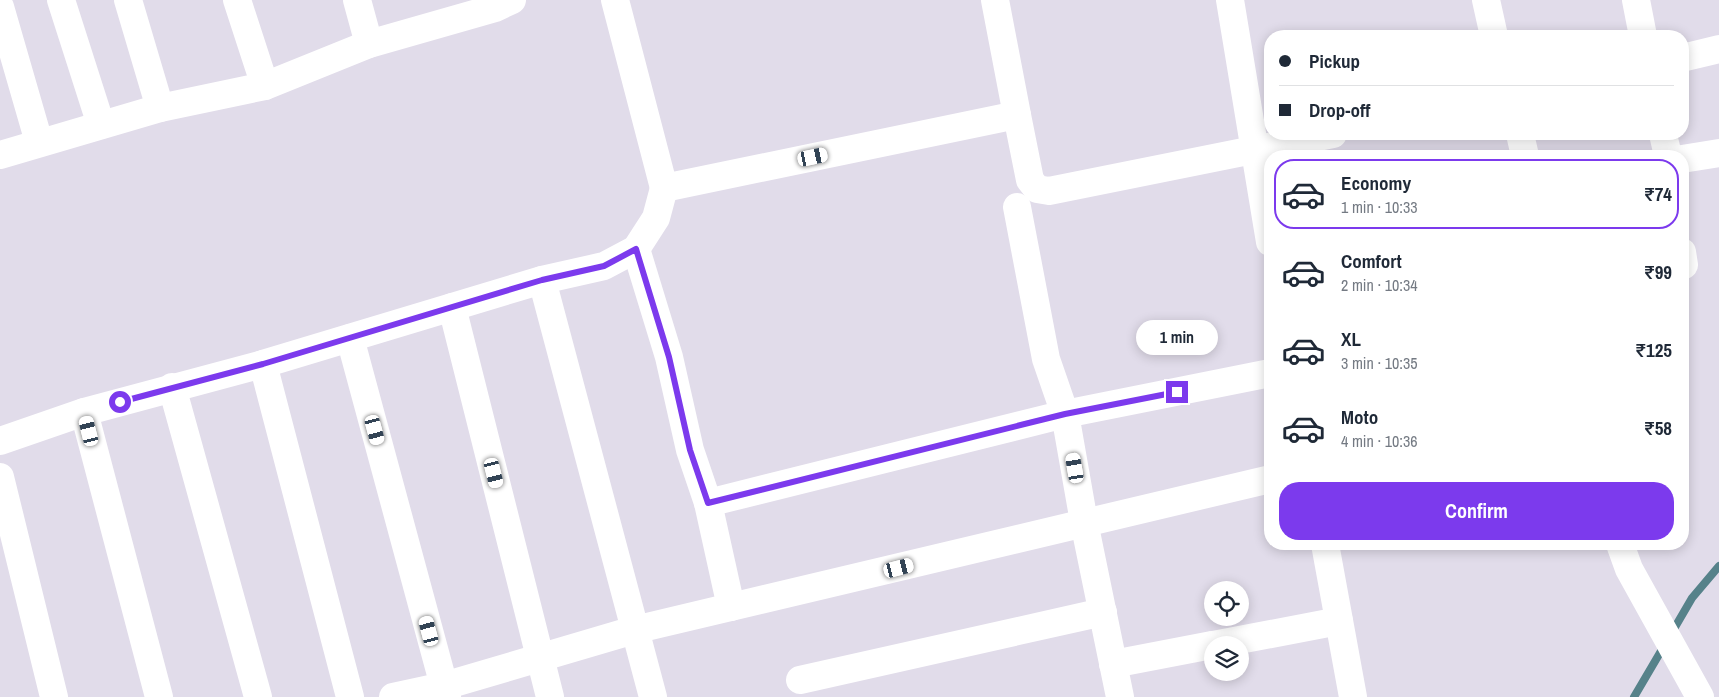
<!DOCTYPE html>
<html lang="en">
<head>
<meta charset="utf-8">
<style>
	:root { --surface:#fff; --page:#f6f6f7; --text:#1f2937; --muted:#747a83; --line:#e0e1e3; --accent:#7c3aed }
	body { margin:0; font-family:"Archivo Narrow",sans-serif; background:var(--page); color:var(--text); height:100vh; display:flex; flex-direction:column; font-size:19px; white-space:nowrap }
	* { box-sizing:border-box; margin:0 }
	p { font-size:16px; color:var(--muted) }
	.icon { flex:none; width:28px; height:28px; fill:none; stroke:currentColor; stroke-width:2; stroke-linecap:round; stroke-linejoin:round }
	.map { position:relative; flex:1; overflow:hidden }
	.details { position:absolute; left:1264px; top:150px; width:425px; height:400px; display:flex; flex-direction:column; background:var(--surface); border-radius:20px; box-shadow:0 2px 12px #0003 }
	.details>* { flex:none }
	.banner { position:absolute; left:1264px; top:30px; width:425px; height:110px; border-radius:20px; box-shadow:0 2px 12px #0003; display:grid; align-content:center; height:110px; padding:0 15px; background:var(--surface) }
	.buttons { position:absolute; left:1204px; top:581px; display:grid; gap:10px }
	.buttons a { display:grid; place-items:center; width:45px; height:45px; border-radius:50%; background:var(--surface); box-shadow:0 2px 12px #0003; font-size:25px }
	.end { position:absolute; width:22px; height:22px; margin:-11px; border:6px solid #7c3aed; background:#fff; box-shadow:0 0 0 2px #fff }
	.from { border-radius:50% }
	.bubble { position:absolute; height:35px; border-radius:18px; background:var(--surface); box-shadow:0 2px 12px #0003; font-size:16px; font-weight:700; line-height:35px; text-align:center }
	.car { position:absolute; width:15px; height:30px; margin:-15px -8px; border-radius:6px; box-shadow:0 0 4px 1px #0007; background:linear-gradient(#fff 24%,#345 0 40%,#fff 0 76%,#345 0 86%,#fff 0) }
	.banner b { display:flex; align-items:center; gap:18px; height:48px; font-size:19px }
	.banner b+b { border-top:1px solid var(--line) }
	.banner i { width:12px; height:12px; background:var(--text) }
	ul { padding:9px 0 0; list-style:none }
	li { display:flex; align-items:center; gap:15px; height:70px; margin:0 10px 8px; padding:0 5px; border:2px solid transparent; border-radius:20px }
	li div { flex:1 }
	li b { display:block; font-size:19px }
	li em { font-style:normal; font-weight:700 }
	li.current { border-color:var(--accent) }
	li>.icon { width:45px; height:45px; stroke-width:1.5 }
	.primary-button { display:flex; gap:10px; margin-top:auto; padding:10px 15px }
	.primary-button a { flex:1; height:58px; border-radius:20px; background:var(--accent); color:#fff; font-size:20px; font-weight:700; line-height:58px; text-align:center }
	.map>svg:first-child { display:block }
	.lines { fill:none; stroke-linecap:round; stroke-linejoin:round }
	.stream { stroke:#56828a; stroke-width:8 }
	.minor { stroke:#fff; stroke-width:28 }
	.tertiary { stroke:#fff; stroke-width:28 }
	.route { stroke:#7c3aed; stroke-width:6 }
</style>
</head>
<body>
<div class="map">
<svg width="1719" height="697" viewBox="0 0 1719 697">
	<rect width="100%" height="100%" fill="#e1dcea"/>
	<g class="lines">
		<!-- stream -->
		<g class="stream">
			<polyline points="1671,634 1692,598 1719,566"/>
			<polyline points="1634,697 1664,646"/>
		</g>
		<!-- minor -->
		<g class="minor">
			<polyline points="61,0 101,125"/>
			<polyline points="128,0 160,108"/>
			<polyline points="237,0 265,86"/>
			<polyline points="357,0 369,44"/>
			<polyline points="615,0 664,188 1017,115 1030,180 1037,189 1049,191 1333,134"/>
			<polyline points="995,0 1017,115"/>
			<polyline points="1230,0 1270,242"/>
			<polyline points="1636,0 1643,36"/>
			<polyline points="0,7 39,142"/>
			<polyline points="1682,58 1719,49"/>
			<polyline points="1663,134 1668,156"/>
			<polyline points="0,155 160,108 265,86 369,44 495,8 512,0"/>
			<polyline points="1682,159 1719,153"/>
			<polyline points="1017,207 1046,359 1065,414 1084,522 1120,697"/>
			<polyline points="636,249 669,357 690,450 708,503 731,607"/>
			<polyline points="1682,252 1684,265"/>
			<polyline points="542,280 653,697"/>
			<polyline points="452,307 550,697"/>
			<polyline points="350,338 447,697"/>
			<polyline points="263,364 350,697"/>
			<polyline points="172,387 258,697"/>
			<polyline points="84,412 159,697"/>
			<polyline points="0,441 84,412 263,364 542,280 604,266 636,249 656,218 664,188"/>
			<polyline points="0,477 54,697"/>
			<polyline points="708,503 1065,414 1270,373"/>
			<polyline points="1325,544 1353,697"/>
			<polyline points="1213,645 1339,621"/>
			<polyline points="1113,664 1212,645"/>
			<polyline points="800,680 1103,612"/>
			<polyline points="393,697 444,686 634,630 1270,479"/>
		</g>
		<!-- tertiary -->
		<g class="tertiary">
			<polyline points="1486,0 1494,36"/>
			<polyline points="1520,134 1525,156"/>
			<polyline points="1620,544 1629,569 1700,697"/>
		</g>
	</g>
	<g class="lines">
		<!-- route -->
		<polyline class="route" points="120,402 263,364 542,280 604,266 636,249 669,357 690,450 708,503 1065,414 1177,392"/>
	</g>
</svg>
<div class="buttons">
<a><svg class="icon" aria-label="locate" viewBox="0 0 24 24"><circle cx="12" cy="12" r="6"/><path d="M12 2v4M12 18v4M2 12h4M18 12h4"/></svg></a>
<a><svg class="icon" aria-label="layers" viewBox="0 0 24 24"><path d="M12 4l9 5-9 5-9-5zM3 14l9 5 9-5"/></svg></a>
</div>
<i class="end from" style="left:120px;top:402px"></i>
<i class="end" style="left:1177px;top:392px"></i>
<div class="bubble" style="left:1136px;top:320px;width:82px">1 min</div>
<i class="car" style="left:813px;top:157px;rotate:78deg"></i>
<i class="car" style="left:375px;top:430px;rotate:165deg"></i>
<i class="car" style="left:89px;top:431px;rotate:346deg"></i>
<i class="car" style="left:1075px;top:468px;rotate:350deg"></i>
<i class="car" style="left:494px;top:473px;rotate:166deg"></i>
<i class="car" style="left:899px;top:568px;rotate:76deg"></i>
<i class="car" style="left:429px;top:631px;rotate:345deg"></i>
<div class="banner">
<b><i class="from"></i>Pickup</b>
<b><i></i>Drop-off</b>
</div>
<section class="details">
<ul>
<li class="current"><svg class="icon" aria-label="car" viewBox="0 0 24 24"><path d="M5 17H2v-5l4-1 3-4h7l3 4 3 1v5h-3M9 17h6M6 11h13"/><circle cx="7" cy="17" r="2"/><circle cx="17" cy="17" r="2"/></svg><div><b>Economy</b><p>1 min · 10:33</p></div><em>₹74</em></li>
<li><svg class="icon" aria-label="car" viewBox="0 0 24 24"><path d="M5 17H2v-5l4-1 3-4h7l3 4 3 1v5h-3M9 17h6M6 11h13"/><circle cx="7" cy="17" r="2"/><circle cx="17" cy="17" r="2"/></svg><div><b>Comfort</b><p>2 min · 10:34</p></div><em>₹99</em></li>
<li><svg class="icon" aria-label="car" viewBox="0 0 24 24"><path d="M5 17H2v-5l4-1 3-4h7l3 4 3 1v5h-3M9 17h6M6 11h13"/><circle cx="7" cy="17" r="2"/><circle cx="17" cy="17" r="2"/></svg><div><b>XL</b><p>3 min · 10:35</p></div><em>₹125</em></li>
<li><svg class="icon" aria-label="car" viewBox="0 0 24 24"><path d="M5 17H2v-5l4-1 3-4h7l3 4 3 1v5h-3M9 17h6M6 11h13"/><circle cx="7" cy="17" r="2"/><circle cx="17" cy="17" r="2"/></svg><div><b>Moto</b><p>4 min · 10:36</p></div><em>₹58</em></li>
</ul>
<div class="primary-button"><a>Confirm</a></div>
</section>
</div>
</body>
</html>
